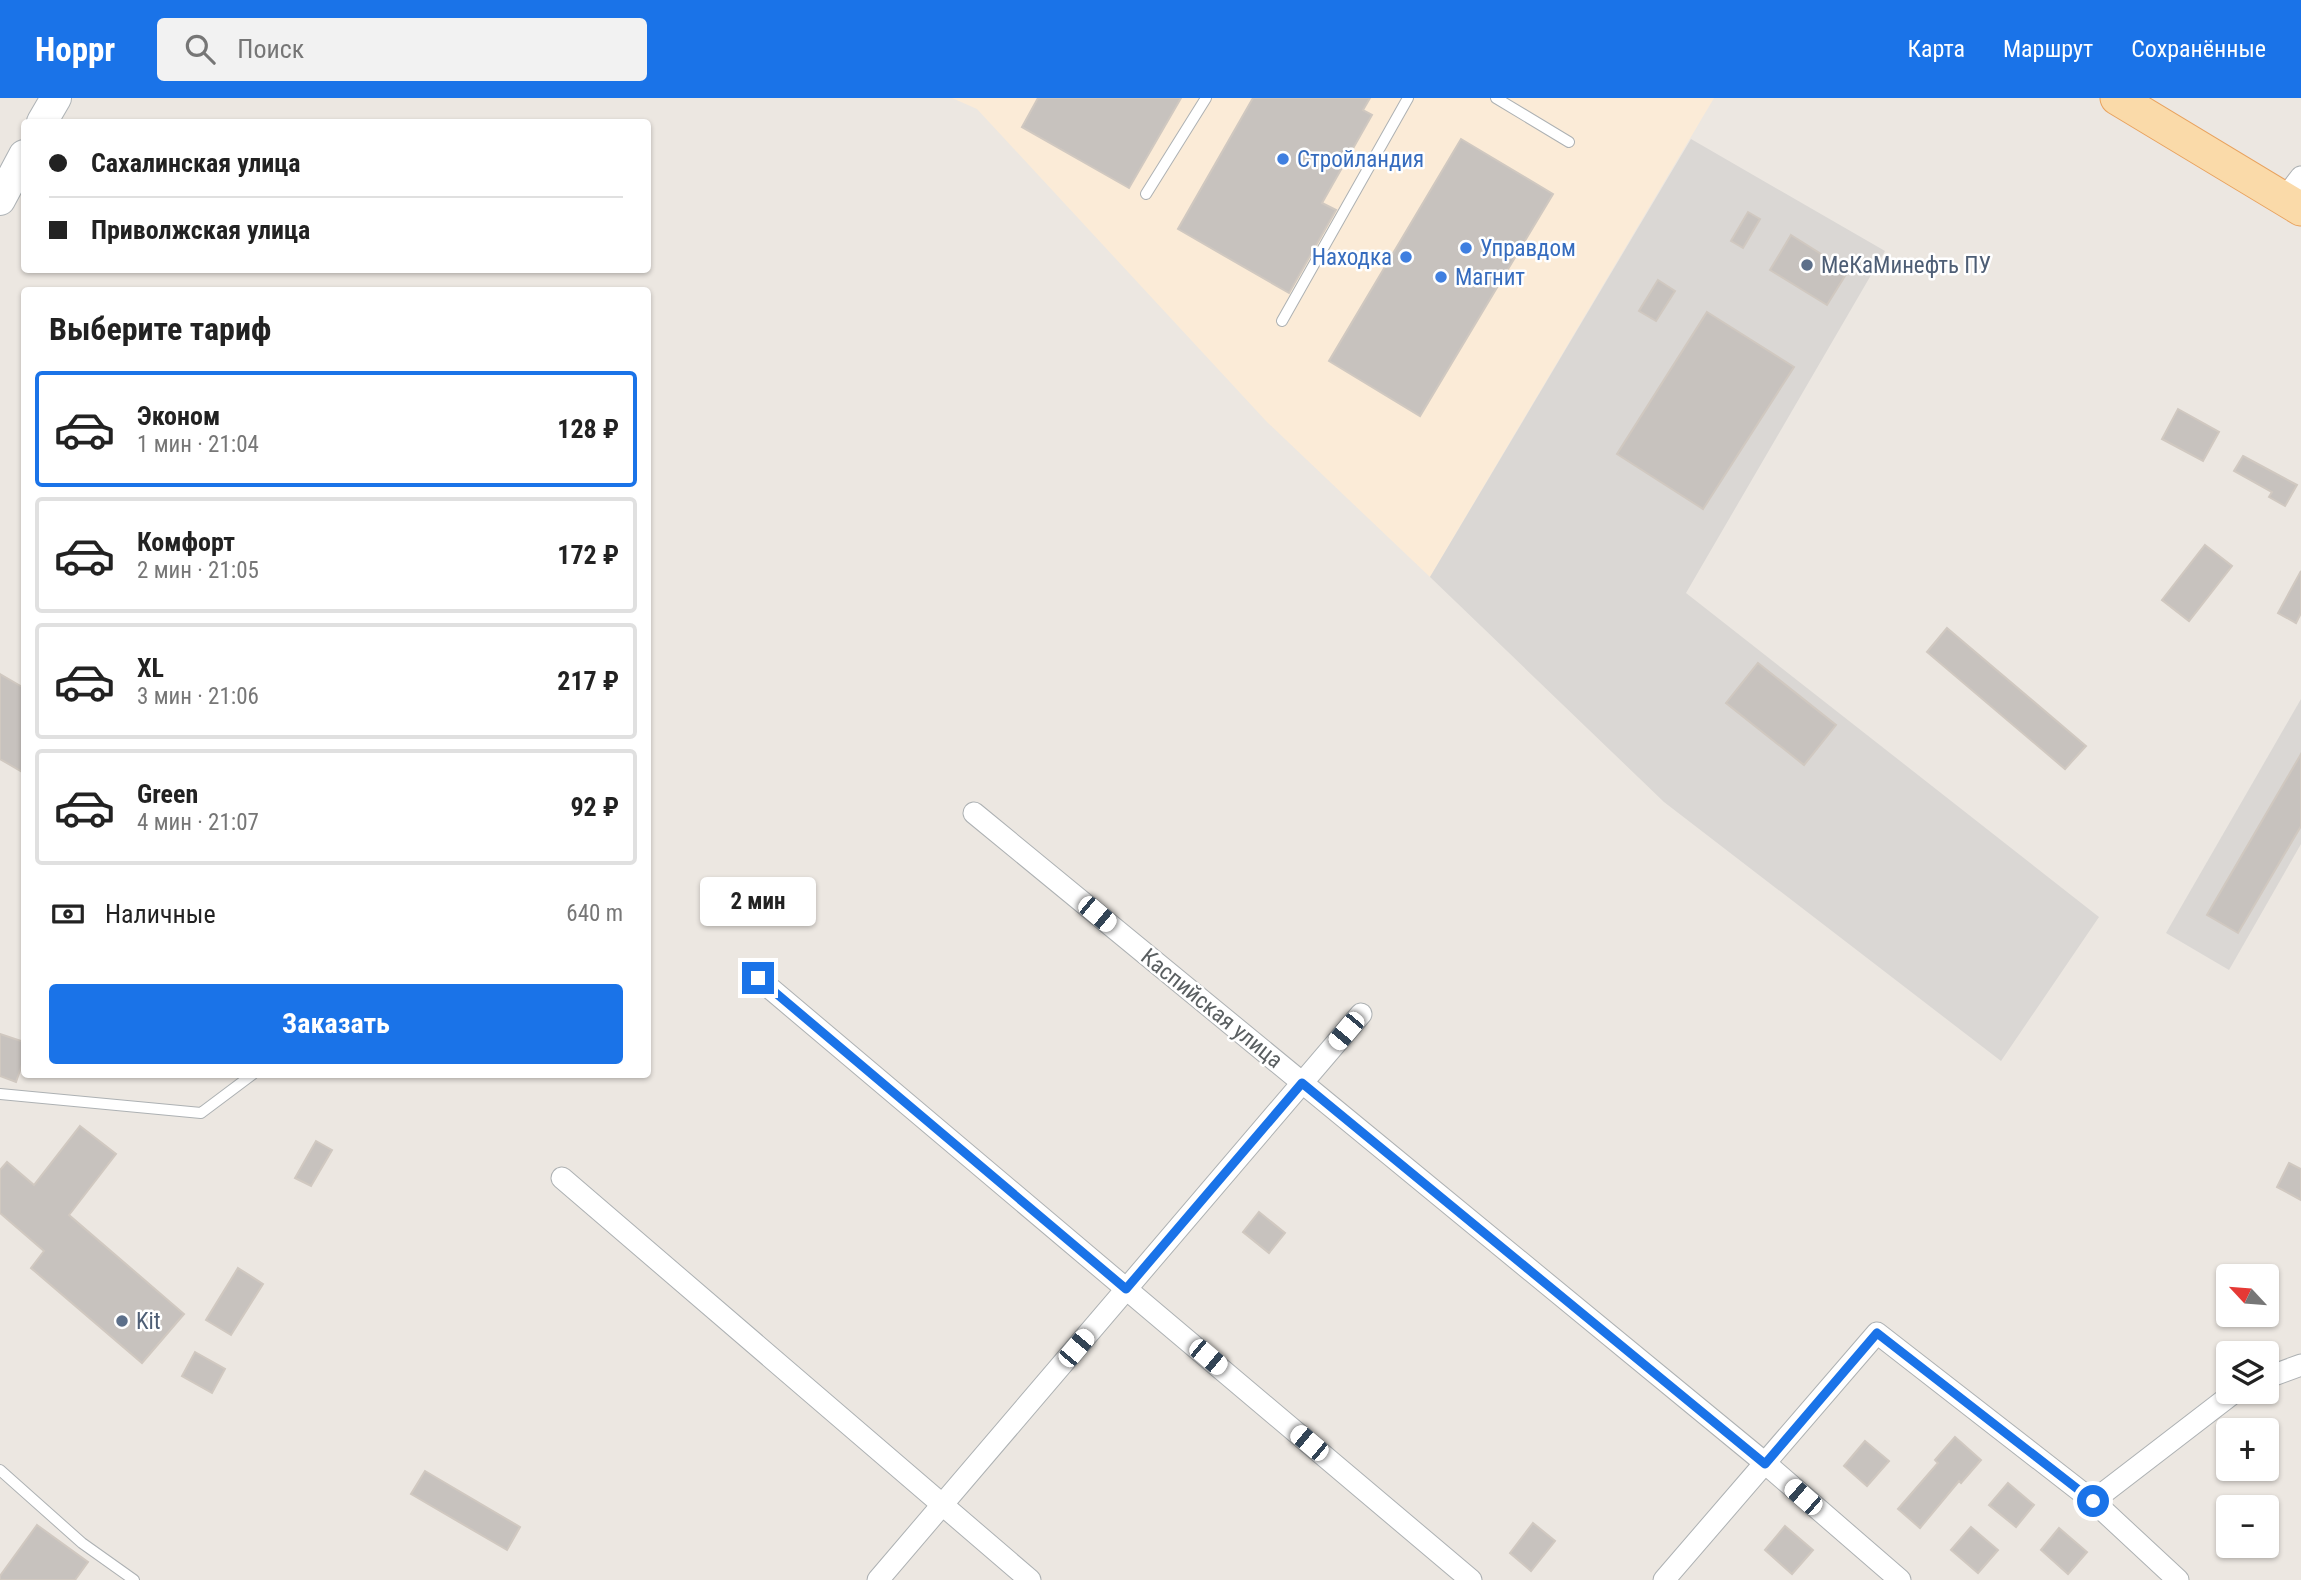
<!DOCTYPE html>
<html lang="ru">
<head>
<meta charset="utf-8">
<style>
	:root { --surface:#fff; --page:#f2f2f2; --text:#222; --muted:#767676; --line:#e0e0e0; --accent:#1a73e8 }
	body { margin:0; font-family:"Roboto Condensed",sans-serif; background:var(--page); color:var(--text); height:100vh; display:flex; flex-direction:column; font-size:26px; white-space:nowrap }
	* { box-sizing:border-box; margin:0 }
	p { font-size:23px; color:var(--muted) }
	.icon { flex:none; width:38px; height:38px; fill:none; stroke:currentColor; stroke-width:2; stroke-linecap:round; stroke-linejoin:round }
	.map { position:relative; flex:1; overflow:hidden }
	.panel { position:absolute; left:21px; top:189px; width:630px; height:791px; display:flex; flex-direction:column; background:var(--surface); border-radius:7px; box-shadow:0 2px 5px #0004 }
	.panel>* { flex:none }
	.banner { position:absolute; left:21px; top:21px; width:630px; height:154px; border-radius:7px; box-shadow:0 2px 5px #0004; display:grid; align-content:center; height:154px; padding:0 28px; background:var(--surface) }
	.needle { width:46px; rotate:296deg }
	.buttons { position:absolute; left:2216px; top:1166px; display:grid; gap:14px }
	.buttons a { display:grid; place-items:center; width:63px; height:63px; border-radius:7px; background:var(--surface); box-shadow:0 2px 5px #0004; font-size:35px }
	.end { position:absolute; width:32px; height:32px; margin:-16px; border:9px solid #1a73e8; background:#fff; box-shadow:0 0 0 4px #fff }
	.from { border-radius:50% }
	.bubble { position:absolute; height:49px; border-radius:7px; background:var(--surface); box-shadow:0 2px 5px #0004; font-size:23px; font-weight:700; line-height:49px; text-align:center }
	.car { position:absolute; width:21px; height:42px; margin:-21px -10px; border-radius:9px; box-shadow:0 0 5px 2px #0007; background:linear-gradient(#fff 24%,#345 0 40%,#fff 0 76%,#345 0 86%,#fff 0) }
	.banner b { display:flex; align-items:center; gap:24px; height:66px; font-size:26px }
	.banner b+b { border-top:2px solid var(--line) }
	.banner i { width:18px; height:18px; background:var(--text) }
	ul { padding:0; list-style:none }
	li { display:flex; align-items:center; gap:21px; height:116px; margin:0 14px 10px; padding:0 14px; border:4px solid var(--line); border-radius:7px }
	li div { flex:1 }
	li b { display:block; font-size:26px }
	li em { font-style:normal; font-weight:700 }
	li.on { border-color:var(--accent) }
	li>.icon { width:63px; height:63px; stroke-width:1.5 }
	h2 { padding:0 28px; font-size:32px; line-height:84px }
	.pay { display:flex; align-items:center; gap:18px; height:77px; padding:0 28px; font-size:26px }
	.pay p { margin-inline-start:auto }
	.action { display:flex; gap:14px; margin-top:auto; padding:14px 28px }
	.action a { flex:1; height:80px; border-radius:7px; background:var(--accent); color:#fff; font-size:28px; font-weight:700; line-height:80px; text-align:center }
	header { display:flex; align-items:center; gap:42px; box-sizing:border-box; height:98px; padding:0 35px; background:var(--accent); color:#fff }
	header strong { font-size:33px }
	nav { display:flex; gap:38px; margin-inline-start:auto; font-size:24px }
	.search { width:490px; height:63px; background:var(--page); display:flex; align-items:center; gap:18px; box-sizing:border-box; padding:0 24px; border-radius:7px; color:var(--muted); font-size:26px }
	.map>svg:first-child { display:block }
	.commercial { fill:#fbebd7 }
	.industrial { fill:#dad7d4 }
	.building { fill:#c7c2be; stroke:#d0c8c0; stroke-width:2 }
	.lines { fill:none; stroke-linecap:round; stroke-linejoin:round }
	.lane-casing { stroke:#adb1b3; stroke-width:12 }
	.street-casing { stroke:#adb1b3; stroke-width:23 }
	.secondary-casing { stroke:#aeb3b6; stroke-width:32 }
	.primary-casing { stroke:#e8a25e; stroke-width:35 }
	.lane { stroke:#fff; stroke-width:10 }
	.street { stroke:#fff; stroke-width:21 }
	.secondary { stroke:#fff; stroke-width:30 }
	.primary { stroke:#fadaa9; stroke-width:33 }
	.route { stroke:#1a73e8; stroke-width:9 }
	.shop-dot { fill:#3f7fe0; stroke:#fff; stroke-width:2.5 }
	.service-dot { fill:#5c6f8a; stroke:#fff; stroke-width:2.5 }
	.labels { text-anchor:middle; stroke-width:5; stroke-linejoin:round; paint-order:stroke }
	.shop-label { font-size:23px; fill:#366cbe; stroke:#fff; text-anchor:start }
	.service-label { font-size:23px; fill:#4e5e75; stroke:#fff; text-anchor:start }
	.street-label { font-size:23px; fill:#5a5f61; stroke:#fff }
</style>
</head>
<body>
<header>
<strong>Hoppr</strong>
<div class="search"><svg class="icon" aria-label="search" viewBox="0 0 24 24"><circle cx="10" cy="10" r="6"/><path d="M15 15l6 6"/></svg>Поиск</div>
<nav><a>Карта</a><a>Маршрут</a><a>Сохранённые</a></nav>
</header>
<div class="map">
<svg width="2301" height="1482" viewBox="0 0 2301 1482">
	<rect width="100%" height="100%" fill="#ece7e1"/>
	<!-- commercial -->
	<polygon class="commercial" points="952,0 1714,0 1430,479 1267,324 977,11"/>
	<!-- industrial -->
	<g class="industrial">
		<polygon points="1691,41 1885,153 1686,495 2099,819 2001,963 1664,704 1430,479"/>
		<polygon points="2301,601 2301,746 2229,872 2166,835"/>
	</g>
	<!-- building -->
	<g class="building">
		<polygon points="1038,0 1181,0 1129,90 1022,29"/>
		<polygon points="1253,0 1370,0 1363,12 1372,17 1322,105 1336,112 1289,195 1178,131"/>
		<polygon points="1461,41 1553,96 1420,318 1329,263"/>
		<polygon points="1748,114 1760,121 1743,150 1731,143"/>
		<polygon points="1791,137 1848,173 1827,207 1770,172"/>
		<polygon points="1658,182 1675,193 1656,223 1639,213"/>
		<polygon points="1707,214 1794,269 1703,411 1617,356"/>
		<polygon points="2178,311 2219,334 2203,363 2162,341"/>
		<polygon points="2243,358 2297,387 2285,408 2269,399 2272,394 2234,373"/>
		<polygon points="2205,447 2232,468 2189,523 2162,502"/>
		<polygon points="2301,473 2301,515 2296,525 2278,515"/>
		<polygon points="1947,530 2086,648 2065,671 1927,554"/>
		<polygon points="1758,565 1836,627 1804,667 1726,605"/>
		<polygon points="0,576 24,590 24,675 0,661"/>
		<polygon points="2301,656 2301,728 2238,835 2207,817"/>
		<polygon points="0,936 24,944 24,961 16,984 0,978"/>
		<polygon points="80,1028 116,1056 69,1117 184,1216 142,1265 31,1170 44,1153 0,1115 0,1072 7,1064 34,1087"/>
		<polygon points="316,1043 332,1052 311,1088 295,1080"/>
		<polygon points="2289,1065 2301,1071 2301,1102 2277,1089"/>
		<polygon points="1259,1114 1285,1135 1269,1155 1243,1134"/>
		<polygon points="238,1170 263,1186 231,1237 206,1222"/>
		<polygon points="195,1254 225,1271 212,1295 182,1278"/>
		<polygon points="1955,1339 1981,1362 1961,1385 1959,1383 1920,1430 1898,1411 1938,1365 1935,1362"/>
		<polygon points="1865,1343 1889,1363 1867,1388 1844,1368"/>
		<polygon points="425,1373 520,1429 507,1452 411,1396"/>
		<polygon points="2008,1385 2034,1407 2016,1429 1989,1407"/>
		<polygon points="1533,1425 1555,1443 1531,1473 1510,1455"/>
		<polygon points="37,1427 88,1464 75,1482 0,1482 0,1478"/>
		<polygon points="1785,1428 1813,1452 1792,1476 1765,1452"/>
		<polygon points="1971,1429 1998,1452 1978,1475 1951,1452"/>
		<polygon points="2059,1430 2087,1454 2068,1476 2041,1452"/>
	</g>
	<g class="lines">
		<defs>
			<g id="lane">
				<polyline points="1496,0 1569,44"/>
				<polyline points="1146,96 1206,0"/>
				<polyline points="1282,223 1408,0"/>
				<polyline points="0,996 201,1015 253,976"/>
				<polyline points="0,1372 82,1445 134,1482"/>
			</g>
			<g id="street">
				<polyline points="2284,101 2301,79"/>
				<polyline points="974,715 1765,1365 1900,1482"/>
				<polyline points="758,880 1471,1482"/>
				<polyline points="562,1080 1030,1482"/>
				<polyline points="2266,1280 2301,1267"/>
				<polyline points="2093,1403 2236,1293"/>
				<polyline points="878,1482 1361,916"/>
				<polyline points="1664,1482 1877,1235 2093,1403 2178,1482"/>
			</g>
			<g id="secondary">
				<polyline points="42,24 56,0"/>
				<polyline points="0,102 24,57"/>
			</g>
			<polyline id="primary" points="2117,0 2301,111"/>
		</defs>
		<!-- lane casing -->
		<use href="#lane" class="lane-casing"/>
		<!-- street casing -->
		<use href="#street" class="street-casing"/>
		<!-- secondary casing -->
		<use href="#secondary" class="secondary-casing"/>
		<!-- primary casing -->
		<use href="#primary" class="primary-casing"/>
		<!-- lane -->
		<use href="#lane" class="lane"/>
		<!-- street -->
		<use href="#street" class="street"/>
		<!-- secondary -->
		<use href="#secondary" class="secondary"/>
		<!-- primary -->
		<use href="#primary" class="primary"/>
	</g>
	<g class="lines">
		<!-- route -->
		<polyline class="route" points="758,880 1126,1191 1302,985 1765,1366 1877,1235 2093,1403"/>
	</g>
	<!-- markers -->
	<g class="shop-dot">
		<circle cx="1283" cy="61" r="7"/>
		<circle cx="1466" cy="150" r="7"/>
		<circle cx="1406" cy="159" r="7"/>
		<circle cx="1441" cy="179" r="7"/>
	</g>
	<g class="service-dot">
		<circle cx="1807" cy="167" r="7"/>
		<circle cx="122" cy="1223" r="7"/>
	</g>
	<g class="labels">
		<!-- shop labels -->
		<g class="shop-label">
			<text x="1297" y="69">Стройландия</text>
			<text x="1480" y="158">Управдом</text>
			<text x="1392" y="167" text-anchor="end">Находка</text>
			<text x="1455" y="187">Магнит</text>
		</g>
		<!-- service labels -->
		<g class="service-label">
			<text x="1821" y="175">МеКаМинефть ПУ</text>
			<text x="136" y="1231">Kit</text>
		</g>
		<!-- street labels -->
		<g class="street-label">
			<text transform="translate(1212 910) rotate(39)" y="8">Каспийская улица</text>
		</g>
	</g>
</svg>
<div class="buttons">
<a><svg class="needle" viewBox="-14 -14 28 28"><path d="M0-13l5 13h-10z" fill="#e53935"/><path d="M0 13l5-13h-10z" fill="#767676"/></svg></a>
<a><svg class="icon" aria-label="layers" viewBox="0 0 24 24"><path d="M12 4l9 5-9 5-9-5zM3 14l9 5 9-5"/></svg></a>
<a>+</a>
<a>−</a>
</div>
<i class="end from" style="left:2093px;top:1403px"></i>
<i class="end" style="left:758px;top:880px"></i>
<div class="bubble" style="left:700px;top:779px;width:116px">2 мин</div>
<i class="car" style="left:1097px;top:816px;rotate:130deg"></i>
<i class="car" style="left:1346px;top:933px;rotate:220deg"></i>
<i class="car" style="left:1076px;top:1250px;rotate:40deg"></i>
<i class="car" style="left:1208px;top:1259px;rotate:130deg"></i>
<i class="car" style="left:1309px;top:1345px;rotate:310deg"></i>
<i class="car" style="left:1803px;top:1399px;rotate:311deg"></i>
<div class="banner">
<b><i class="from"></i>Сахалинская улица</b>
<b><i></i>Приволжская улица</b>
</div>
<section class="panel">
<h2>Выберите тариф</h2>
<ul>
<li class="on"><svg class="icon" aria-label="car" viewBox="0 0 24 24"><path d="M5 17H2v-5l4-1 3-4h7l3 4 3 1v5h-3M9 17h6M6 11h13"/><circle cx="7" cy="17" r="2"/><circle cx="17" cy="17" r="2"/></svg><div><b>Эконом</b><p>1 мин · 21:04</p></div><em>128 ₽</em></li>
<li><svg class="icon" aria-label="car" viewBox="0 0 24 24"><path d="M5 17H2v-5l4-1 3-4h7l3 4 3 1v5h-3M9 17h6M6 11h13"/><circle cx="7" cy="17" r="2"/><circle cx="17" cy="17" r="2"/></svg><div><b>Комфорт</b><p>2 мин · 21:05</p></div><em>172 ₽</em></li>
<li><svg class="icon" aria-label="car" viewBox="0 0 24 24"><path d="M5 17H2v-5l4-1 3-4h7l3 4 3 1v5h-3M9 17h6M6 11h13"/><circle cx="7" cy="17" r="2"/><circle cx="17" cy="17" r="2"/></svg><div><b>XL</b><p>3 мин · 21:06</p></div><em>217 ₽</em></li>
<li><svg class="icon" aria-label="car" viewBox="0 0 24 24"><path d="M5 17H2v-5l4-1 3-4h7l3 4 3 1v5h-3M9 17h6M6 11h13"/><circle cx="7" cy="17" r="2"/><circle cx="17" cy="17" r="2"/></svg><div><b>Green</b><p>4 мин · 21:07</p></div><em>92 ₽</em></li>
</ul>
<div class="pay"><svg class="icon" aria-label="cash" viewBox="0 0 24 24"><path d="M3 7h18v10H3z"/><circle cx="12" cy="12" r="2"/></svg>Наличные<p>640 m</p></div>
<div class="action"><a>Заказать</a></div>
</section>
</div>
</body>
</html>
